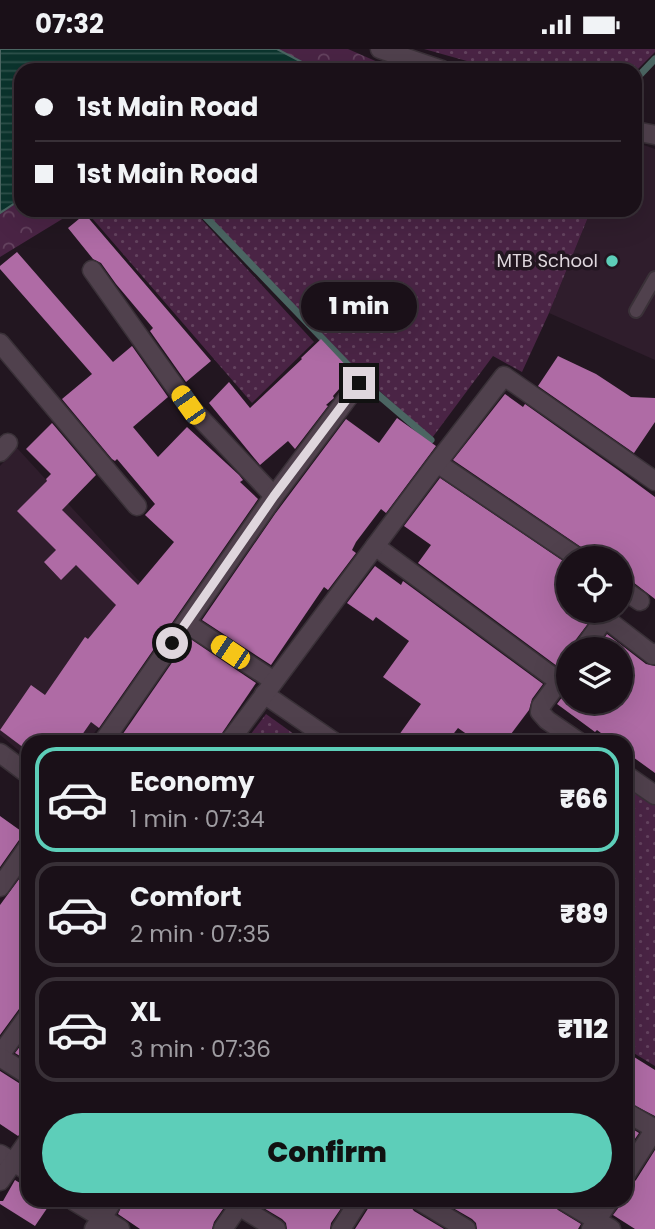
<!DOCTYPE html>
<html lang="en">
<head>
<meta charset="utf-8">
<style>
	:root { --surface:#1a1018; --page:#231921; --text:#f1f3f6; --muted:#9f9da2; --line:#383037; --accent:#5dceb9 }
	body { margin:0; font-family:Poppins,sans-serif; background:var(--page); color:var(--text); height:100vh; display:flex; flex-direction:column; font-size:26px; white-space:nowrap }
	* { box-sizing:border-box; margin:0 }
	p { font-size:23px; color:var(--muted) }
	.icon { flex:none; width:38px; height:38px; fill:none; stroke:currentColor; stroke-width:2; stroke-linecap:round; stroke-linejoin:round }
	.map { position:relative; flex:1; overflow:hidden }
	.side { position:absolute; left:21px; top:686px; width:612px; height:472px; display:flex; flex-direction:column; background:var(--surface); border-radius:21px; box-shadow:0 7px 28px #0002,0 0 0 2px var(--line) }
	.side>* { flex:none }
	.hud { position:absolute; left:14px; top:14px; width:628px; height:154px; border-radius:21px; box-shadow:0 7px 28px #0002,0 0 0 2px var(--line); display:grid; align-content:center; height:154px; padding:0 21px; background:var(--surface) }
	.fabs { position:absolute; left:556px; top:497px; display:grid; gap:14px }
	.fabs a { display:grid; place-items:center; width:77px; height:77px; border-radius:50%; background:var(--surface); box-shadow:0 7px 28px #0002,0 0 0 2px var(--line); font-size:35px }
	.end { position:absolute; width:32px; height:32px; margin:-16px; border:9px solid #dfd6dd; background:#111; box-shadow:0 0 0 4px #111 }
	.from { border-radius:50% }
	.bubble { position:absolute; height:49px; border-radius:24px; background:var(--surface); box-shadow:0 7px 28px #0002,0 0 0 2px var(--line); font-size:23px; font-weight:800; line-height:49px; text-align:center }
	.car { position:absolute; width:21px; height:42px; margin:-21px -10px; border-radius:9px; box-shadow:0 0 5px 2px #0007; background:linear-gradient(#f5c518 24%,#345 0 40%,#f5c518 0 76%,#345 0 86%,#f5c518 0) }
	.hud b { display:flex; align-items:center; gap:24px; height:66px; font-size:26px }
	.hud b+b { border-top:2px solid var(--line) }
	.hud i { width:18px; height:18px; background:var(--text) }
	ul { padding:12px 0 0; list-style:none }
	li { display:flex; align-items:center; gap:21px; height:105px; margin:0 14px 10px; padding:0 7px; border:4px solid var(--line); border-radius:21px }
	li div { flex:1 }
	li b { display:block; font-size:26px }
	li em { font-style:normal; font-weight:800 }
	li.current { border-color:var(--accent) }
	li>.icon { width:63px; height:63px; stroke-width:1.5 }
	.action { display:flex; gap:14px; margin-top:auto; padding:14px 21px }
	.action a { flex:1; height:80px; border-radius:42px; background:var(--accent); color:#111; font-size:28px; font-weight:800; line-height:80px; text-align:center }
	.status { display:flex; justify-content:space-between; align-items:center; height:49px; padding:0 35px; background:var(--surface); direction:ltr }
	.status svg { height:19px; fill:currentColor }
	.map>svg:first-child { display:block }
	.built { fill:#2f1d2c }
	.grass { fill:url(#grass-dots) }
	.forest { fill:url(#forest-crowns) }
	.water { fill:url(#water-rules); stroke:#4b6562; stroke-width:2 }
	.lines { fill:none; stroke-linecap:round; stroke-linejoin:round }
	.stream { stroke:#4b6562; stroke-width:7 }
	.building { fill:#af6ba5 }
	.lane-casing { stroke:#3a3138; stroke-width:16 }
	.street-casing { stroke:#3a3138; stroke-width:21 }
	.secondary-casing { stroke:#3a3138; stroke-width:21 }
	.lane { stroke:#50414d; stroke-width:12 }
	.street { stroke:#50414d; stroke-width:18 }
	.secondary { stroke:#50414d; stroke-width:18 }
	.route { stroke:#dfd6dd; stroke-width:9 }
	.poi-dot { fill:#5dceb9; stroke:#221620; stroke-width:2.5 }
	.labels { text-anchor:middle; stroke-width:7; stroke-linejoin:round; paint-order:stroke }
	.poi-label { font-size:18px; fill:#dfd6dd; stroke:#221620; text-anchor:end }
</style>
</head>
<body>
<div class="status"><b>07:32</b><svg viewBox="0 0 49 12"><path d="M0 12V9h3v3zM5 12V6h3v6zM10 12V3h3v9zM15 12V0h3v12zM26 1h20v11H26zM47 4h2v5h-2z"/></svg></div>
<div class="map">
<svg width="655" height="1180" viewBox="0 0 655 1180">
	<defs>
		<pattern id="grass-dots" width="8" height="8" patternUnits="userSpaceOnUse" patternTransform="scale(1.75)"><rect width="8" height="8" fill="#4a2445"/><path d="M2 2h.1M6 6h.1" fill="none" stroke="#64435f" stroke-width="1.8" stroke-linecap="round"/></pattern>
		<pattern id="forest-crowns" width="20" height="18" patternUnits="userSpaceOnUse" patternTransform="scale(1.75)"><rect width="20" height="18" fill="#4a2445"/><path d="M2 6a3 3 0 1 1 6 0M12 15a3 3 0 1 1 6 0" fill="none" stroke="#64435f"/></pattern>
		<pattern id="water-rules" width="6" height="5" patternUnits="userSpaceOnUse" patternTransform="scale(1.75)"><rect width="6" height="5" fill="#0b342d"/><path d="M0 2.5h6" fill="none" stroke="#2e514b"/></pattern>
	</defs>
	<rect width="100%" height="100%" fill="#221620"/>
	<!-- built -->
	<g class="built">
		<polygon points="635,93 655,100 655,311 549,264 591,161 635,161"/>
		<polygon points="17,399 137,530 176,566 88,693 28,693 28,709 0,686 0,417"/>
	</g>
	<!-- grass -->
	<g class="grass">
		<polygon points="424,0 655,0 655,3 635,23 635,21 499,21"/>
		<polygon points="85,161 193,161 314,293 252,354"/>
		<polygon points="203,161 591,161 549,264 522,323 493,307 432,389 355,320"/>
		<polygon points="266,665 305,693 245,693"/>
		<polygon points="626,735 655,748 655,1017 627,1000"/>
	</g>
	<!-- forest -->
	<polygon class="forest" points="0,0 348,0 396,21 21,21 21,161 77,161 0,208"/>
	<!-- water -->
	<polygon class="water" points="0,0 277,0 317,21 21,21 21,150 0,164"/>
	<g class="lines">
		<!-- stream -->
		<g class="stream">
			<polyline points="635,31 655,10"/>
			<polyline points="199,161 369,338 431,391"/>
		</g>
	</g>
	<!-- building -->
	<g class="building">
		<polygon points="85,165 211,312 186,333 150,282 153,279 116,235 101,214 93,210 68,179"/>
		<polygon points="17,203 113,313 132,297 168,348 133,378 158,408 187,378 239,426 243,431 240,433 258,450 99,679 91,673 77,693 28,693 28,702 0,681 31,636 45,646 85,588 88,590 116,556 76,516 61,531 44,513 56,501 17,462 47,432 46,430 51,425 26,400 52,374 96,426 62,461 138,536 174,493 145,466 155,455 117,410 115,412 112,410 62,350 92,325 0,220 0,217"/>
		<polygon points="321,290 353,324 333,347 334,349 326,356 328,357 295,400 288,392 260,416 209,354 229,333 250,359 302,310 301,309"/>
		<polygon points="558,307 596,325 631,348 655,349 655,373 634,404 538,337"/>
		<polygon points="505,345 523,358 525,355 621,423 655,448 655,550 629,530 630,529 621,523 621,509 589,509 588,503 584,500 453,411"/>
		<polygon points="397,369 436,397 386,464 381,460 356,493 352,501 356,504 328,541 324,538 271,616 202,571 275,465 346,370 379,394"/>
		<polygon points="440,429 569,516 569,562 593,562 596,564 574,593 572,600 569,600 569,608 564,609 557,617 418,514 431,496 404,477"/>
		<polygon points="375,517 401,536 403,532 543,635 532,650 529,661 505,693 478,693 458,679 447,693 394,693 421,655 383,628 409,592 376,568 373,572 347,554"/>
		<polygon points="607,585 646,615 655,617 655,724 626,703 626,693 613,693 597,681 595,683 557,655 569,639 569,653 621,653 621,600 597,600"/>
		<polygon points="189,589 256,634 216,693 120,693 118,692"/>
		<polygon points="0,767 28,787 23,788 19,791 0,818"/>
		<polygon points="28,818 28,956 23,957 19,960 0,986 0,856"/>
		<polygon points="28,987 28,1012 15,1004"/>
		<polygon points="626,1003 655,1021 655,1067 626,1052"/>
		<polygon points="0,1022 22,1036 28,1037 28,1081 23,1082 18,1087 0,1075"/>
		<polygon points="626,1076 639,1084 626,1103"/>
		<polygon points="655,1101 655,1180 635,1180 613,1166 619,1158 620,1152 626,1152 626,1136 632,1135 636,1131"/>
		<polygon points="15,1131 28,1139 28,1152 52,1152 35,1177 0,1155 0,1152 3,1152"/>
		<polygon points="124,1152 220,1152 223,1160 214,1173 212,1180 140,1180 118,1165"/>
		<polygon points="252,1152 346,1152 331,1174 330,1180 287,1180 286,1174 282,1170"/>
		<polygon points="370,1152 409,1152 410,1157 414,1162 444,1180 355,1180 369,1158"/>
		<polygon points="441,1152 553,1152 554,1157 558,1161 581,1175 578,1180 477,1180 476,1174 472,1170"/>
	</g>
	<g class="lines">
		<defs>
			<polyline id="lane" points="636,262 655,229"/>
			<g id="street">
				<polyline points="92,221 188,356 274,447"/>
				<polyline points="0,294 137,457"/>
				<polyline points="0,403 8,394"/>
				<polyline points="437,414 578,509"/>
				<polyline points="375,497 550,626"/>
				<polyline points="621,539 640,552"/>
				<polyline points="186,574 274,632"/>
				<polyline points="583,600 602,573 610,573 653,606 655,604"/>
				<polyline points="569,619 541,657 540,663 547,671 579,693"/>
				<polyline points="264,645 334,693"/>
				<polyline points="103,693 274,447 359,334"/>
				<polyline points="229,693 437,414 504,327 655,432"/>
				<polyline points="0,704 28,725"/>
				<polyline points="626,726 655,746"/>
				<polyline points="0,838 28,798"/>
				<polyline points="0,1006 28,967"/>
				<polyline points="0,1008 28,1026"/>
				<polyline points="626,1063 655,1080 626,1125"/>
				<polyline points="0,1105 28,1122"/>
				<polyline points="0,1132 28,1092"/>
				<polyline points="74,1152 120,1180"/>
				<polyline points="231,1152 276,1180"/>
				<polyline points="420,1152 466,1180"/>
				<polyline points="564,1152 611,1180"/>
				<polyline points="94,1180 113,1152"/>
				<polyline points="223,1180 239,1157"/>
				<polyline points="341,1180 359,1152"/>
				<polyline points="591,1180 609,1152"/>
			</g>
			<g id="secondary">
				<polyline points="380,0 442,21"/>
				<polyline points="635,82 655,86"/>
			</g>
		</defs>
		<!-- lane casing -->
		<use href="#lane" class="lane-casing"/>
		<!-- street casing -->
		<use href="#street" class="street-casing"/>
		<!-- secondary casing -->
		<use href="#secondary" class="secondary-casing"/>
		<!-- lane -->
		<use href="#lane" class="lane"/>
		<!-- street -->
		<use href="#street" class="street"/>
		<!-- secondary -->
		<use href="#secondary" class="secondary"/>
	</g>
	<g class="lines">
		<!-- route -->
		<polyline class="route" points="172,594 274,447 359,334"/>
	</g>
	<!-- markers -->
	<circle class="poi-dot" cx="612" cy="212" r="7"/>
	<g class="labels">
		<!-- poi labels -->
		<g class="poi-label">
			<text x="598" y="218">MTB School</text>
		</g>
	</g>
</svg>
<div class="fabs">
<a><svg class="icon" aria-label="locate" viewBox="0 0 24 24"><circle cx="12" cy="12" r="6"/><path d="M12 2v4M12 18v4M2 12h4M18 12h4"/></svg></a>
<a><svg class="icon" aria-label="layers" viewBox="0 0 24 24"><path d="M12 4l9 5-9 5-9-5zM3 14l9 5 9-5"/></svg></a>
</div>
<i class="end from" style="left:172px;top:594px"></i>
<i class="end" style="left:359px;top:334px"></i>
<div class="bubble" style="left:301px;top:233px;width:116px">1 min</div>
<i class="car" style="left:188px;top:356px;rotate:325deg"></i>
<i class="car" style="left:230px;top:603px;rotate:304deg"></i>
<div class="hud">
<b><i class="from"></i>1st Main Road</b>
<b><i></i>1st Main Road</b>
</div>
<section class="side">
<ul>
<li class="current"><svg class="icon" aria-label="car" viewBox="0 0 24 24"><path d="M5 17H2v-5l4-1 3-4h7l3 4 3 1v5h-3M9 17h6M6 11h13"/><circle cx="7" cy="17" r="2"/><circle cx="17" cy="17" r="2"/></svg><div><b>Economy</b><p>1 min · 07:34</p></div><em>₹66</em></li>
<li><svg class="icon" aria-label="car" viewBox="0 0 24 24"><path d="M5 17H2v-5l4-1 3-4h7l3 4 3 1v5h-3M9 17h6M6 11h13"/><circle cx="7" cy="17" r="2"/><circle cx="17" cy="17" r="2"/></svg><div><b>Comfort</b><p>2 min · 07:35</p></div><em>₹89</em></li>
<li><svg class="icon" aria-label="car" viewBox="0 0 24 24"><path d="M5 17H2v-5l4-1 3-4h7l3 4 3 1v5h-3M9 17h6M6 11h13"/><circle cx="7" cy="17" r="2"/><circle cx="17" cy="17" r="2"/></svg><div><b>XL</b><p>3 min · 07:36</p></div><em>₹112</em></li>
</ul>
<div class="action"><a>Confirm</a></div>
</section>
</div>
</body>
</html>
